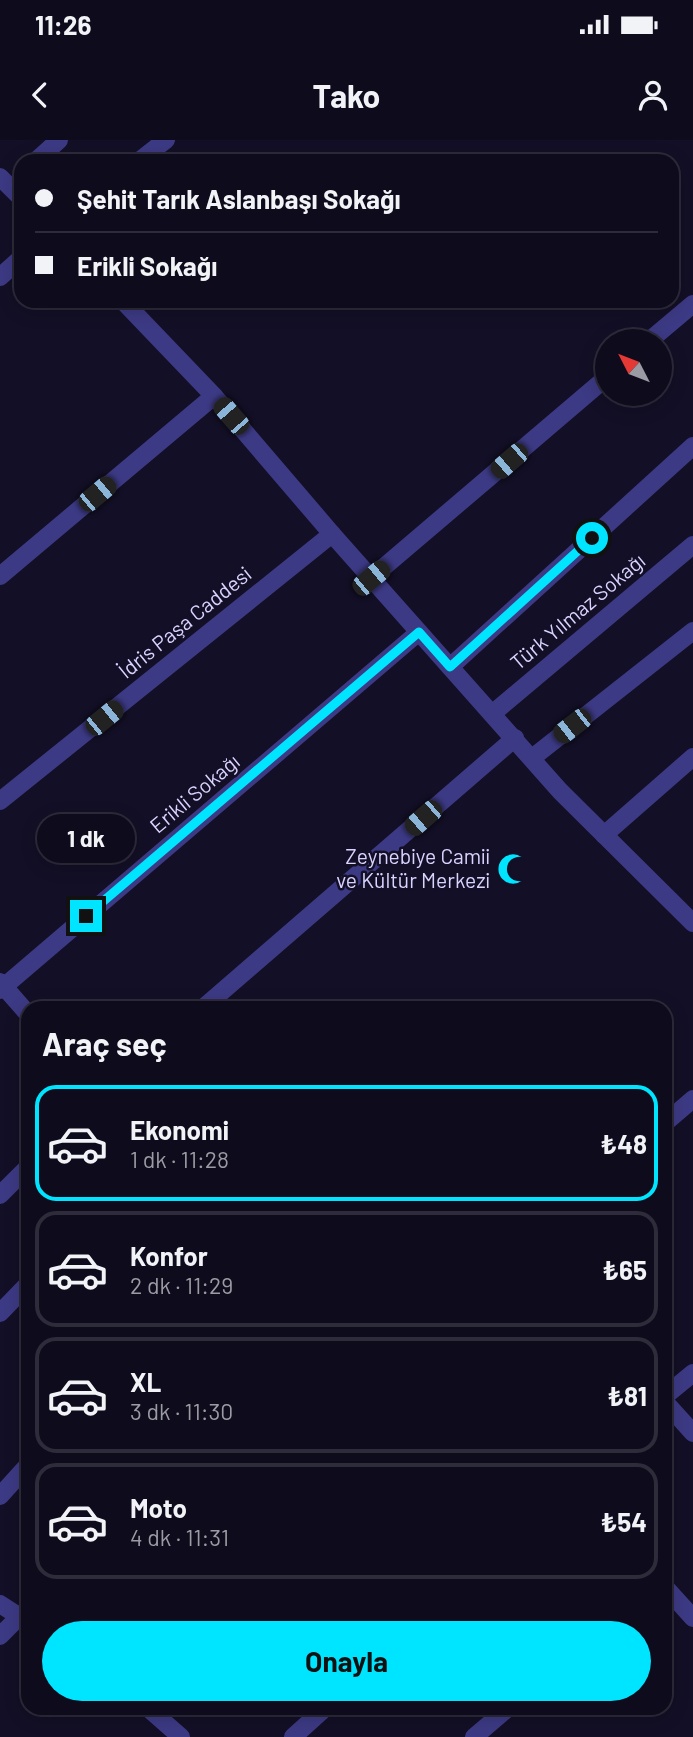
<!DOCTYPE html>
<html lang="tr">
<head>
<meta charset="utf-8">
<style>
	:root { --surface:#0e0b1c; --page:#1c1929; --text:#f1f3f6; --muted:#9b9ba3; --line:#2e2b3b; --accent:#00e5ff }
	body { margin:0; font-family:Barlow,sans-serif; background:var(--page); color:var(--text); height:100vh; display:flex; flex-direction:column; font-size:26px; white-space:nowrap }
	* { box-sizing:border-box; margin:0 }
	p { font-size:23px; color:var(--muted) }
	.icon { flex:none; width:38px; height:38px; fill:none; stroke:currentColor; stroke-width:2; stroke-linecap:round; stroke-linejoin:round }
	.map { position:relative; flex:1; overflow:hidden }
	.drawer { position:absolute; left:21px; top:861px; width:651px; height:714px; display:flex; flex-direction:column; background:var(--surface); border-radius:21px; box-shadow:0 4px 18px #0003,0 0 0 2px var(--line) }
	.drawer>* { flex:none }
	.top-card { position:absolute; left:14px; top:14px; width:665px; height:154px; border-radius:21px; box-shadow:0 4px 18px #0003,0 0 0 2px var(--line); display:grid; align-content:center; height:154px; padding:0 21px; background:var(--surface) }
	.needle { width:46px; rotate:312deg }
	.fabs { position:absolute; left:595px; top:189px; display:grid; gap:14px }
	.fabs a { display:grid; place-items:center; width:77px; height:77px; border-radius:50%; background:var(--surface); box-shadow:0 4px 18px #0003,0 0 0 2px var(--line); font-size:35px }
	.end { position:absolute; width:32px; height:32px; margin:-16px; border:9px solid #00e5ff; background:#111; box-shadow:0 0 0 4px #111 }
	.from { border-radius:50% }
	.bubble { position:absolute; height:49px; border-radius:24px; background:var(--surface); box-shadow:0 4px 18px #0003,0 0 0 2px var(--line); font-size:23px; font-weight:700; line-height:49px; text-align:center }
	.car { position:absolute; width:21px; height:42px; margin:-21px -10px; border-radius:9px; box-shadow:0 0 5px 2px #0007; background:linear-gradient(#222 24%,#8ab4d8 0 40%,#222 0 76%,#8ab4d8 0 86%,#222 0) }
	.top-card b { display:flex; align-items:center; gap:24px; height:66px; font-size:26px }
	.top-card b+b { border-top:2px solid var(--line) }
	.top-card i { width:18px; height:18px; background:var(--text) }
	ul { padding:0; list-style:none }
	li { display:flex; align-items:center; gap:21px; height:116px; margin:0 14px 10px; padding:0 7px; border:4px solid var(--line); border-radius:21px }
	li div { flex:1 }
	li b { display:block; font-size:26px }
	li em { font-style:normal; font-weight:700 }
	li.current { border-color:var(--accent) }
	li>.icon { width:63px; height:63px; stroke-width:1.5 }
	h2 { padding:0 21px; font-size:32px; line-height:84px }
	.action { display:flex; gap:14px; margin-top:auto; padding:14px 21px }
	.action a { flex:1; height:80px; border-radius:42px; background:var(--accent); color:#111; font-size:28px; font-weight:700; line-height:80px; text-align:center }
	.status { display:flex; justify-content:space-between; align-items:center; height:49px; padding:0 35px; background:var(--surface); direction:ltr }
	.status svg { height:19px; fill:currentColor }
	header { display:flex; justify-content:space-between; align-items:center; height:91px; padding:0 21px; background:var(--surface); font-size:32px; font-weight:700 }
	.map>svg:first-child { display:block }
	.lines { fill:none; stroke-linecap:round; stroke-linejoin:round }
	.minor { stroke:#3d3a85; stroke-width:18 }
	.route { stroke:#00e5ff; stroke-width:9 }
	.labels { text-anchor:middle; stroke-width:5; stroke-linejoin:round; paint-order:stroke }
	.street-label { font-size:21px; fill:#d9d4ff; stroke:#130f26 }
	.poi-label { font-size:21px; fill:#d9d4ff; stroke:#130f26; text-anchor:end }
</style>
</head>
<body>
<div class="status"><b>11:26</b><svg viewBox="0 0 49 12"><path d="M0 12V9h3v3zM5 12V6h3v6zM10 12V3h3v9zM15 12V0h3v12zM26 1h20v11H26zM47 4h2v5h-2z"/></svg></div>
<header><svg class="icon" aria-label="back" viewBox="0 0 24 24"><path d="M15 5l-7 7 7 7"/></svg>Tako<svg class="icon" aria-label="person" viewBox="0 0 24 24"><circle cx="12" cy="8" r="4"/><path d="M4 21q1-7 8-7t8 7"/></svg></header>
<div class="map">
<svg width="693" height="1597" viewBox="0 0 693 1597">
	<rect width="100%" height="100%" fill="#130f26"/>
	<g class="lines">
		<!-- minor -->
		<g class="minor">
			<polyline points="36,21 59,0"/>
			<polyline points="139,21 166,0"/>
			<polyline points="0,37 21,58"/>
			<polyline points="0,137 21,118"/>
			<polyline points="123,161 214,256 332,394 560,651 693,783"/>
			<polyline points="649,201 693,164"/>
			<polyline points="0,436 214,256"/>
			<polyline points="371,438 607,237"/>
			<polyline points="450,527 693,306"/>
			<polyline points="492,574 693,405"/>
			<polyline points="532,618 693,491"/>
			<polyline points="0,661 332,394"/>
			<polyline points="604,695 693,617"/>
			<polyline points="0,842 28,874"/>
			<polyline points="0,850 419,492"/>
			<polyline points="203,868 515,598"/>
			<polyline points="665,983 693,959"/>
			<polyline points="0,1055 28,1027"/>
			<polyline points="0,1173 28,1144"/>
			<polyline points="665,1256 693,1233"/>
			<polyline points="665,1262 693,1293"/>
			<polyline points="0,1356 28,1325"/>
			<polyline points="665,1447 693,1478"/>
			<polyline points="0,1464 28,1482"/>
			<polyline points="0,1496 19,1477"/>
			<polyline points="148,1568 181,1597"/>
			<polyline points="293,1597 325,1568"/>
			<polyline points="474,1597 508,1568"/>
		</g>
	</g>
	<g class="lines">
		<!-- route -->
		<polyline class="route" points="86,776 419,492 450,527 592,398"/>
	</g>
	<!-- icons -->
	<defs>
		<symbol id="mosque-bare" viewBox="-9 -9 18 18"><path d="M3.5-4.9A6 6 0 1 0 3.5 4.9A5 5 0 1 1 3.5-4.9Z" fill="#00e5ff" stroke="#130f26" stroke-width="2.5" paint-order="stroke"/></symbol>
	</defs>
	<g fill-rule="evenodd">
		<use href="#mosque-bare" x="491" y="707" width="44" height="44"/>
	</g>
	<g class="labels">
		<!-- street labels -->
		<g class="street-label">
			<text transform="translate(578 472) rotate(-40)" y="7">Türk Yılmaz Sokağı</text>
			<text transform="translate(185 483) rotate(-39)" y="7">İdris Paşa Caddesi</text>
			<text transform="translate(195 654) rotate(-40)" y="7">Erikli Sokağı</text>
		</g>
		<!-- poi labels -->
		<g class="poi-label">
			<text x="490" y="724">Zeynebiye Camii<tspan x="490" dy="24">ve Kültür Merkezi</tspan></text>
		</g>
	</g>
</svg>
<div class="fabs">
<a><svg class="needle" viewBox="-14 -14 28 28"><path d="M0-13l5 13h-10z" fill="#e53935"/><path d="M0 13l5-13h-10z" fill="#9b9ba3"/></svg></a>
</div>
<i class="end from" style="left:592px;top:398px"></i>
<i class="end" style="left:86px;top:776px"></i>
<div class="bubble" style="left:37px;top:674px;width:98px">1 dk</div>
<i class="car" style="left:231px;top:276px;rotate:319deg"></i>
<i class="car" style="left:509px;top:321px;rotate:229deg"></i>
<i class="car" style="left:97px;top:354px;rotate:50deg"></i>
<i class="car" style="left:371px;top:438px;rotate:50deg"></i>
<i class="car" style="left:104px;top:578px;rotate:51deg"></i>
<i class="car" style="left:572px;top:586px;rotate:232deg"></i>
<i class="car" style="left:423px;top:678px;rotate:229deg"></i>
<div class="top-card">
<b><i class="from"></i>Şehit Tarık Aslanbaşı Sokağı</b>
<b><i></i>Erikli Sokağı</b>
</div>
<section class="drawer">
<h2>Araç seç</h2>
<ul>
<li class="current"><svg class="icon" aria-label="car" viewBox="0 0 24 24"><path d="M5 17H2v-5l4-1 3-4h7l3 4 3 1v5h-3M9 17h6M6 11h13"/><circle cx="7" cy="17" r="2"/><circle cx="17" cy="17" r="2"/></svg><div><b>Ekonomi</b><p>1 dk · 11:28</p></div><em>₺48</em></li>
<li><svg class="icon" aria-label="car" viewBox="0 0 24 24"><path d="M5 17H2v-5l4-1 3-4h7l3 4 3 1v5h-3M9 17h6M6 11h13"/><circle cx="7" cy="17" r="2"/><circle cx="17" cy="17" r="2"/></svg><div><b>Konfor</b><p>2 dk · 11:29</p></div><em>₺65</em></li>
<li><svg class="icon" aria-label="car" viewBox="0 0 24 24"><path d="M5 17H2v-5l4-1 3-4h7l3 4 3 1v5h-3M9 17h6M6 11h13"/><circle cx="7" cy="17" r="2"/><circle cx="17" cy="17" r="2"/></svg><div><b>XL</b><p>3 dk · 11:30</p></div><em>₺81</em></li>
<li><svg class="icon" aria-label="car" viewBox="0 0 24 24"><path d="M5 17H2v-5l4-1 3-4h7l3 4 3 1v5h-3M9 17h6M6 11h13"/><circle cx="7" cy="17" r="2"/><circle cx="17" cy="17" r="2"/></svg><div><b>Moto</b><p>4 dk · 11:31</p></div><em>₺54</em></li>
</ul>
<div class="action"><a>Onayla</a></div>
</section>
</div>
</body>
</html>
